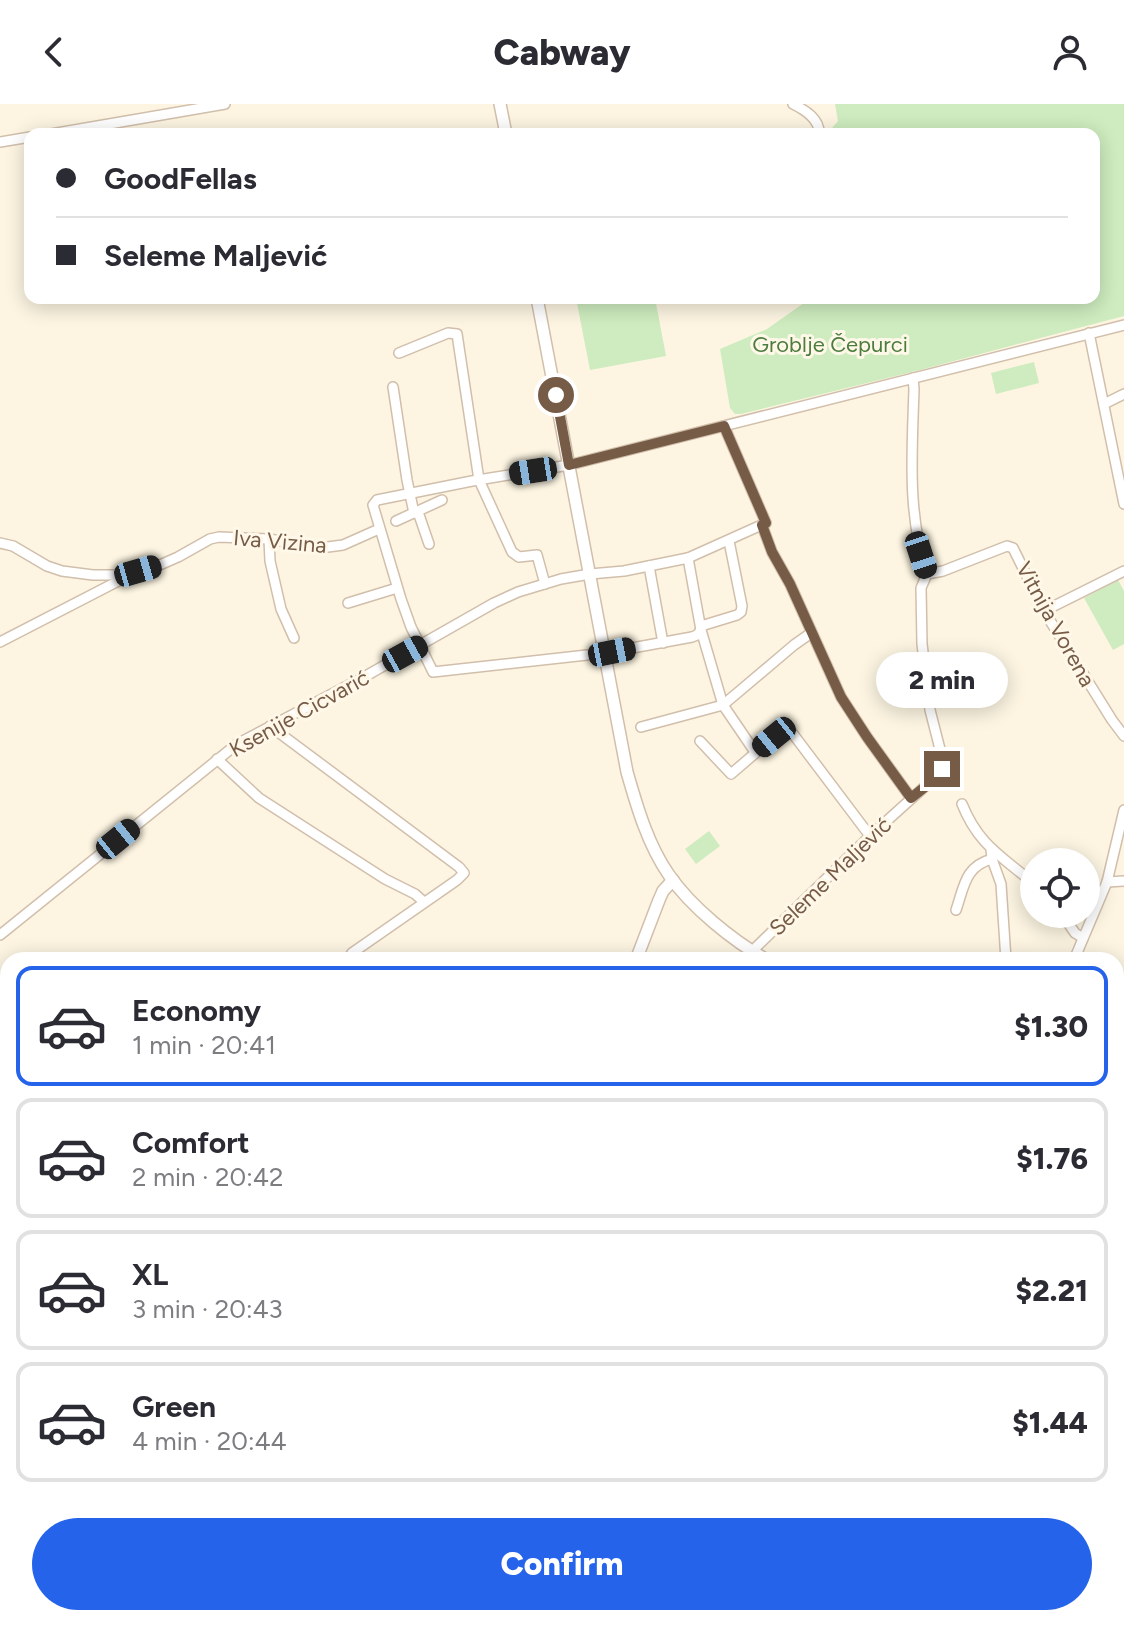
<!DOCTYPE html>
<html lang="en">
<head>
<meta charset="utf-8">
<style>
	:root { --surface:#fff; --page:#f2f2f3; --text:#2b2b33; --muted:#7c7c81; --line:#e1e1e2; --accent:#2563eb }
	body { margin:0; font-family:Figtree,sans-serif; background:var(--page); color:var(--text); height:100vh; display:flex; flex-direction:column; font-size:30px; white-space:nowrap }
	* { box-sizing:border-box; margin:0 }
	p { font-size:26px; color:var(--muted) }
	.icon { flex:none; width:44px; height:44px; fill:none; stroke:currentColor; stroke-width:2; stroke-linecap:round; stroke-linejoin:round }
	.map { position:relative; flex:1; overflow:hidden }
	.side { position:absolute; left:0px; top:848px; width:1124px; height:674px; display:flex; flex-direction:column; background:var(--surface); border-radius:24px 24px 0 0; box-shadow:0 4px 20px #0003 }
	.side>* { flex:none }
	.hud { position:absolute; left:24px; top:24px; width:1076px; height:176px; border-radius:16px; box-shadow:0 4px 20px #0003; display:grid; align-content:center; height:176px; padding:0 32px; background:var(--surface) }
	.fabs { position:absolute; left:1020px; top:744px; display:grid; gap:16px }
	.fabs a { display:grid; place-items:center; width:80px; height:80px; border-radius:50%; background:var(--surface); box-shadow:0 4px 20px #0003; font-size:40px }
	.end { position:absolute; width:36px; height:36px; margin:-18px; border:10px solid #765b47; background:#fff; box-shadow:0 0 0 4px #fff }
	.from { border-radius:50% }
	.bubble { position:absolute; height:56px; border-radius:28px; background:var(--surface); box-shadow:0 4px 20px #0003; font-size:26px; font-weight:800; line-height:56px; text-align:center }
	.car { position:absolute; width:24px; height:48px; margin:-24px -12px; border-radius:10px; box-shadow:0 0 6px 2px #0007; background:linear-gradient(#222 24%,#8ab4d8 0 40%,#222 0 76%,#8ab4d8 0 86%,#222 0) }
	.hud b { display:flex; align-items:center; gap:28px; height:76px; font-size:30px }
	.hud b+b { border-top:2px solid var(--line) }
	.hud i { width:20px; height:20px; background:var(--text) }
	ul { padding:14px 0 0; list-style:none }
	li { display:flex; align-items:center; gap:24px; height:120px; margin:0 16px 12px; padding:0 16px; border:4px solid var(--line); border-radius:16px }
	li div { flex:1 }
	li b { display:block; font-size:30px }
	li em { font-style:normal; font-weight:800 }
	li.on { border-color:var(--accent) }
	li>.icon { width:72px; height:72px; stroke-width:1.5 }
	.button { display:flex; gap:16px; margin-top:auto; padding:16px 32px }
	.button a { flex:1; height:92px; border-radius:48px; background:var(--accent); color:#fff; font-size:32px; font-weight:800; line-height:92px; text-align:center }
	header { display:flex; justify-content:space-between; align-items:center; height:104px; padding:0 32px; background:var(--surface); font-size:36px; font-weight:800 }
	.map>svg:first-child { display:block }
	.green { fill:#ceecbf }
	.lines { fill:none; stroke-linecap:round; stroke-linejoin:round }
	.minor-casing { stroke:#d1bfab; stroke-width:12 }
	.tertiary-casing { stroke:#d1bfab; stroke-width:14 }
	.primary-casing { stroke:#ded8d3; stroke-width:17 }
	.minor { stroke:#fff; stroke-width:9 }
	.tertiary { stroke:#fff; stroke-width:11 }
	.primary { stroke:#ffe097; stroke-width:14 }
	.route { stroke:#765b47; stroke-width:10 }
	.labels { text-anchor:middle; stroke-width:6; stroke-linejoin:round; paint-order:stroke }
	.park-label { font-size:22px; fill:#4c7d3e; stroke:#fff8e9 }
	.street-label { font-size:22px; fill:#765b47; stroke:#fff8e9 }
</style>
</head>
<body>
<header><svg class="icon" aria-label="back" viewBox="0 0 24 24"><path d="M15 5l-7 7 7 7"/></svg>Cabway<svg class="icon" aria-label="person" viewBox="0 0 24 24"><circle cx="12" cy="8" r="4"/><path d="M4 21q1-7 8-7t8 7"/></svg></header>
<div class="map">
<svg width="1124" height="1521" viewBox="0 0 1124 1521">
	<rect width="100%" height="100%" fill="#fdf5e2"/>
	<!-- green -->
	<g class="green">
		<polygon points="835,0 1124,0 1124,212 920,266 741,310 735,310 730,304 720,245 767,225 811,194 1094,194 1094,30 832,30 832,24 838,17"/>
		<polygon points="576,194 655,194 666,252 590,266"/>
		<polygon points="1034,258 1039,279 996,290 991,269"/>
		<polygon points="1118,476 1124,487 1124,540 1113,546 1084,494"/>
		<polygon points="709,727 720,742 696,760 685,745"/>
	</g>
	<g class="lines">
		<defs>
			<g id="minor">
				<path d="M793 0C805 6 820 15 819 30"/>
				<polyline points="51,30 225,0"/>
				<polyline points="0,38 30,33"/>
				<polyline points="1089,229 1124,400"/>
				<polyline points="399,249 448,229 457,230 479,376 512,448 519,453 537,451 545,480"/>
				<polyline points="393,283 407,376 414,409"/>
				<polyline points="1104,300 1124,290"/>
				<polyline points="418,408 429,440"/>
				<polyline points="396,417 442,396"/>
				<polyline points="762,421 772,448 790,480 841,593 867,633 911,694"/>
				<polyline points="269,435 270,457 281,505 294,534"/>
				<polyline points="0,439 13,442 47,462 62,467 93,471 121,471 162,460 178,453 210,435 219,433 269,435 320,444 343,441 379,425"/>
				<polyline points="688,454 701,526 723,601 755,648"/>
				<polyline points="649,462 663,539"/>
				<polyline points="927,470 943,467 1007,442 1013,444 1044,507 1112,616 1124,632"/>
				<polyline points="348,499 397,484"/>
				<polyline points="1044,507 1124,467"/>
				<polyline points="701,522 737,511 741,508 742,502 729,437"/>
				<polyline points="701,526 697,531 692,533 605,549 433,568 411,523 401,495 373,401 377,396 472,377 569,361 1124,221"/>
				<polyline points="0,538 128,472"/>
				<polyline points="270,622 459,763 464,769 457,776 352,849 347,856"/>
				<polyline points="641,623 723,601 794,541 811,529"/>
				<polyline points="700,637 731,670 787,622 870,732"/>
				<polyline points="217,655 259,694 385,775 415,790 424,798"/>
				<path d="M962 700C979 742 1002 752 1034 780"/>
				<polyline points="991,745 992,755 1001,780 1006,856"/>
				<polyline points="1107,778 1124,777"/>
				<path d="M956 806C964 783 965 762 992 755"/>
				<polyline points="1062,810 1075,829 1083,834"/>
				<polyline points="0,831 237,640 364,573 494,499 518,488 561,475 590,470 624,467 688,454 766,419 724,322"/>
				<path d="M743 856 870 732 941 668 942 653 930 606 922 540 921 484 927 470C907 410 912 348 914 285L913 274"/>
				<polyline points="1074,856 1107,778 1124,706"/>
				<polyline points="0,900 8,907"/>
				<polyline points="0,1114 8,1117"/>
				<polyline points="0,1152 8,1132"/>
				<polyline points="1116,1183 1124,1186"/>
				<polyline points="0,1251 8,1237"/>
				<polyline points="1116,1347 1124,1350"/>
				<polyline points="1116,1480 1124,1473"/>
				<polyline points="510,1514 511,1521"/>
				<polyline points="651,1514 655,1517 655,1521"/>
				<polyline points="1027,1514 1027,1521"/>
				<polyline points="212,1521 216,1514"/>
				<polyline points="332,1521 337,1514"/>
				<polyline points="453,1521 462,1514"/>
				<polyline points="840,1521 842,1514"/>
				<polyline points="1056,1521 1067,1514"/>
			</g>
			<g id="tertiary">
				<polyline points="500,0 506,30"/>
				<path d="M537 194 627 668C637 703 648 741 669 771 691 803 733 837 767 856"/>
				<polyline points="636,856 659,796 663,787 673,776"/>
				<polyline points="1116,999 1124,1002"/>
			</g>
			<g id="primary">
				<polyline points="0,1381 8,1387"/>
				<polyline points="1116,1402 1124,1405"/>
			</g>
		</defs>
		<!-- minor casing -->
		<use href="#minor" class="minor-casing"/>
		<!-- tertiary casing -->
		<use href="#tertiary" class="tertiary-casing"/>
		<!-- primary casing -->
		<use href="#primary" class="primary-casing"/>
		<!-- minor -->
		<use href="#minor" class="minor"/>
		<!-- tertiary -->
		<use href="#tertiary" class="tertiary"/>
		<!-- primary -->
		<use href="#primary" class="primary"/>
	</g>
	<g class="lines">
		<!-- route -->
		<polyline class="route" points="556,291 569,361 724,322 766,419 762,421 772,448 790,480 841,593 867,633 911,694 940,671 942,665"/>
	</g>
	<g class="labels">
		<!-- park labels -->
		<g class="park-label">
			<text x="830" y="248">Groblje Čepurci</text>
		</g>
		<!-- street labels -->
		<g class="street-label">
			<text transform="translate(280 437) rotate(5)" y="8">Iva Vizina</text>
			<text transform="translate(1056 520) rotate(61)" y="8">Vitnija Vorena</text>
			<text transform="translate(299 609) rotate(-29)" y="8">Ksenije Cicvarić</text>
			<text transform="translate(830 772) rotate(-44)" y="8">Seleme Maljević</text>
		</g>
	</g>
</svg>
<div class="fabs">
<a><svg class="icon" aria-label="locate" viewBox="0 0 24 24"><circle cx="12" cy="12" r="6"/><path d="M12 2v4M12 18v4M2 12h4M18 12h4"/></svg></a>
</div>
<i class="end from" style="left:556px;top:291px"></i>
<i class="end" style="left:942px;top:665px"></i>
<div class="bubble" style="left:876px;top:548px;width:132px">2 min</div>
<i class="car" style="left:533px;top:367px;rotate:261deg"></i>
<i class="car" style="left:921px;top:451px;rotate:162deg"></i>
<i class="car" style="left:138px;top:467px;rotate:74deg"></i>
<i class="car" style="left:612px;top:548px;rotate:79deg"></i>
<i class="car" style="left:405px;top:550px;rotate:61deg"></i>
<i class="car" style="left:774px;top:633px;rotate:231deg"></i>
<i class="car" style="left:118px;top:735px;rotate:51deg"></i>
<div class="hud">
<b><i class="from"></i>GoodFellas</b>
<b><i></i>Seleme Maljević</b>
</div>
<section class="side">
<ul>
<li class="on"><svg class="icon" aria-label="car" viewBox="0 0 24 24"><path d="M5 17H2v-5l4-1 3-4h7l3 4 3 1v5h-3M9 17h6M6 11h13"/><circle cx="7" cy="17" r="2"/><circle cx="17" cy="17" r="2"/></svg><div><b>Economy</b><p>1 min · 20:41</p></div><em>$1.30</em></li>
<li><svg class="icon" aria-label="car" viewBox="0 0 24 24"><path d="M5 17H2v-5l4-1 3-4h7l3 4 3 1v5h-3M9 17h6M6 11h13"/><circle cx="7" cy="17" r="2"/><circle cx="17" cy="17" r="2"/></svg><div><b>Comfort</b><p>2 min · 20:42</p></div><em>$1.76</em></li>
<li><svg class="icon" aria-label="car" viewBox="0 0 24 24"><path d="M5 17H2v-5l4-1 3-4h7l3 4 3 1v5h-3M9 17h6M6 11h13"/><circle cx="7" cy="17" r="2"/><circle cx="17" cy="17" r="2"/></svg><div><b>XL</b><p>3 min · 20:43</p></div><em>$2.21</em></li>
<li><svg class="icon" aria-label="car" viewBox="0 0 24 24"><path d="M5 17H2v-5l4-1 3-4h7l3 4 3 1v5h-3M9 17h6M6 11h13"/><circle cx="7" cy="17" r="2"/><circle cx="17" cy="17" r="2"/></svg><div><b>Green</b><p>4 min · 20:44</p></div><em>$1.44</em></li>
</ul>
<div class="button"><a>Confirm</a></div>
</section>
</div>
</body>
</html>
